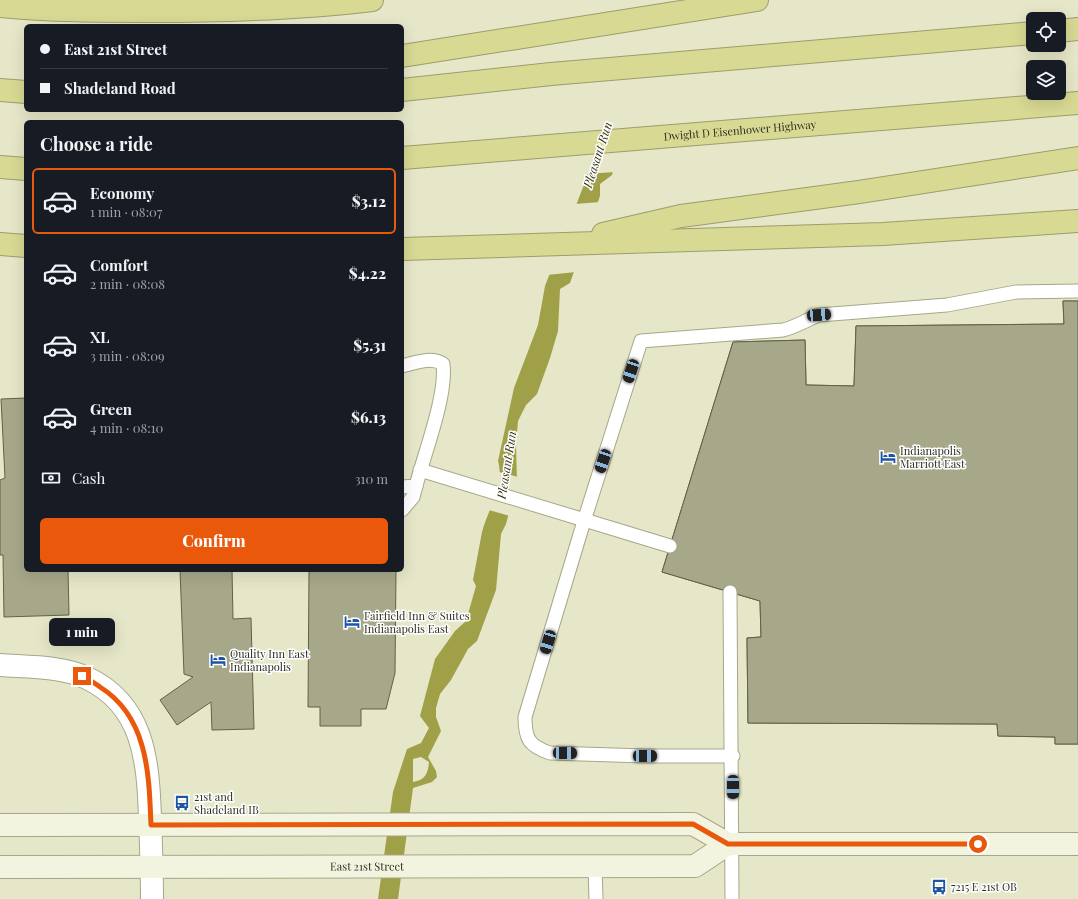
<!DOCTYPE html>
<html lang="en">
<head>
<meta charset="utf-8">
<style>
	:root { --surface:#171b24; --page:#242831; --text:#f1f3f6; --muted:#9ea1a6; --line:#363941; --accent:#ea580c }
	body { margin:0; font-family:"Playfair Display",serif; background:var(--page); color:var(--text); height:100vh; display:flex; flex-direction:column; font-size:15px; white-space:nowrap }
	* { box-sizing:border-box; margin:0 }
	p { font-size:13px; color:var(--muted) }
	.icon { flex:none; width:22px; height:22px; fill:none; stroke:currentColor; stroke-width:2; stroke-linecap:round; stroke-linejoin:round }
	.map { position:relative; flex:1; overflow:hidden }
	.drawer { position:absolute; left:24px; top:120px; width:380px; height:452px; display:flex; flex-direction:column; background:var(--surface); border-radius:6px; box-shadow:0 4px 16px #0002 }
	.drawer>* { flex:none }
	.guide { position:absolute; left:24px; top:24px; width:380px; height:88px; border-radius:6px; box-shadow:0 4px 16px #0002; display:grid; align-content:center; height:88px; padding:0 16px; background:var(--surface) }
	.tools { position:absolute; left:1026px; top:12px; display:grid; gap:8px }
	.tools a { display:grid; place-items:center; width:40px; height:40px; border-radius:6px; background:var(--surface); box-shadow:0 4px 16px #0002; font-size:20px }
	.end { position:absolute; width:18px; height:18px; margin:-9px; border:5px solid #ea580c; background:#fff; box-shadow:0 0 0 2px #fff }
	.from { border-radius:50% }
	.bubble { position:absolute; height:28px; border-radius:6px; background:var(--surface); box-shadow:0 4px 16px #0002; font-size:13px; font-weight:800; line-height:28px; text-align:center }
	.car { position:absolute; width:12px; height:24px; margin:-12px -6px; border-radius:5px; box-shadow:0 0 3px 1px #0007; background:linear-gradient(#222 24%,#8ab4d8 0 40%,#222 0 76%,#8ab4d8 0 86%,#222 0) }
	.guide b { display:flex; align-items:center; gap:14px; height:38px; font-size:15px }
	.guide b+b { border-top:1px solid var(--line) }
	.guide i { width:10px; height:10px; background:var(--text) }
	ul { padding:0; list-style:none }
	li { display:flex; align-items:center; gap:12px; height:66px; margin:0 8px 6px; padding:0 8px; border:2px solid transparent; border-radius:6px }
	li div { flex:1 }
	li b { display:block; font-size:15px }
	li em { font-style:normal; font-weight:800 }
	li.selected { border-color:var(--accent) }
	li>.icon { width:36px; height:36px; stroke-width:1.5 }
	h2 { padding:0 16px; font-size:18px; line-height:48px }
	.pay { display:flex; align-items:center; gap:10px; height:44px; padding:0 16px; font-size:15px }
	.pay p { margin-inline-start:auto }
	.primary-button { display:flex; gap:8px; margin-top:auto; padding:8px 16px }
	.primary-button a { flex:1; height:46px; border-radius:6px; background:var(--accent); color:#fff; font-size:16px; font-weight:800; line-height:46px; text-align:center }
	.map>svg:first-child { display:block }
	.water { fill:#a0a048; fill-rule:evenodd }
	.pier { fill:#e6e7c8 }
	.building { fill:#a7a88a; stroke:#616247; fill-rule:evenodd }
	.lines { fill:none; stroke-linecap:round; stroke-linejoin:round }
	.lane-casing { stroke:#a6a78a; stroke-width:15 }
	.street-casing { stroke:#a6a78a; stroke-width:24 }
	.secondary-casing { stroke:#a6a78a; stroke-width:24 }
	.highway-casing { stroke:#9c9d6b; stroke-width:24 }
	.lane { stroke:#fff; stroke-width:13 }
	.street { stroke:#fff; stroke-width:22 }
	.secondary { stroke:#f3f4df; stroke-width:22 }
	.highway { stroke:#d8d993; stroke-width:22 }
	.route { stroke:#ea580c; stroke-width:5 }
	.labels { text-anchor:middle; stroke-width:3; stroke-linejoin:round; paint-order:stroke }
	.street-label { font-size:11px; fill:#2d2d21; stroke:#fff }
	.poi-label { font-size:11px; fill:#2d2d21; stroke:#fff; text-anchor:start }
	.water-label { font-size:12px; font-style:italic; fill:#363610; stroke:#fff }
</style>
</head>
<body>
<div class="map">
<svg width="1078" height="899" viewBox="0 0 1078 899">
	<rect width="100%" height="100%" fill="#e6e7c8"/>
	<!-- water -->
	<path class="water" d="M638 0H656L612 175 600 184V196L570 283 560 289 558 331 550 358 537 394 526 405 518 421 516 444 517 483 506 524 501 534 496 590 477 641 468 649 451 680 440 694 436 708V717L441 731 428 757 436 771 437 777 432 782 413 788 398 899H378L393 792 407 749 421 743 429 728 420 716 435 659 455 631 466 621 476 586 473 580C476 564 479 548 482 532 488 509 505 486 498 461L514 388 538 325 545 286 585 182ZM421 757 429 762C428 774 425 780 413 782V759Z"/>
	<!-- pier -->
	<g class="pier">
		<polygon points="636,0 658,0 615,172 586,174"/>
		<polygon points="600,202 576,272 547,275 575,204"/>
		<polygon points="499,472 518,477 519,483 510,516 489,510"/>
	</g>
	<!-- building -->
	<g class="building">
		<path d="M1063 301H1078V744H1055V737L998 736 997 724 748 723 747 638 761 637 760 601 662 572 733 342 805 340 806 385 854 386 856 326 1064 324ZM965 528 967 629H991V641L986 642V654L825 656V646H816V639L850 638V613L828 591 887 529Z"/>
		<polygon points="1063,301 1078,301 1078,744 1055,744 1055,737 998,736 997,724 748,723 747,638 761,637 760,601 662,572 733,342 805,340 806,385 854,386 856,326 1064,324"/>
		<polygon points="26,398 26,570 68,570 69,615 4,617 3,555 0,555 0,480 5,478 1,399"/>
		<polygon points="180,570 232,570 233,619 251,618 254,729 212,730 211,702 177,725 160,700 193,677 184,674"/>
		<polygon points="309,570 396,570 395,673 386,709 361,709 361,726 320,726 320,707 308,707"/>
	</g>
	<g class="lines">
		<defs>
			<g id="lane">
				<path d="M402 366C415 363 431 356 443 364 447 396 424 454 416 486L402 487"/>
				<polyline points="420,470 670,546"/>
				<polyline points="402,510 413,497 416,486"/>
				<polyline points="730,592 732,899"/>
				<path d="M733 756H645L550 753C529 746 525 739 525 717L584 521 641 341 783 330C796 327 806 320 819 315L947 305 1016 292 1078 291"/>
				<polyline points="595,866 596,899"/>
			</g>
			<path id="street" d="M0 665C28 667 62 666 87 678 144 705 148 761 150 817 151 844 152 872 152 899"/>
			<g id="secondary">
				<polyline points="0,825 693,824 728,844 1078,844"/>
				<path id="s1" d="M0 867 695 866 728 844"/>
			</g>
			<g id="highway">
				<path d="M0 6C50 11 101 11 151 11 225 11 299 9 372 0"/>
				<polyline points="1059,31 1078,29"/>
				<polyline points="402,56 757,0"/>
				<polyline points="0,90 26,92"/>
				<polyline points="402,90 551,74 1033,33"/>
				<path id="s2" d="M402 158 1078 103"/>
				<polyline points="0,167 26,169"/>
				<polyline points="603,234 681,216 859,192 1078,158"/>
				<polyline points="0,244 26,246"/>
				<polyline points="402,249 883,234 1078,221"/>
			</g>
		</defs>
		<!-- lane casing -->
		<use href="#lane" class="lane-casing"/>
		<!-- street casing -->
		<use href="#street" class="street-casing"/>
		<!-- secondary casing -->
		<use href="#secondary" class="secondary-casing"/>
		<!-- highway casing -->
		<use href="#highway" class="highway-casing"/>
		<!-- lane -->
		<use href="#lane" class="lane"/>
		<!-- street -->
		<use href="#street" class="street"/>
		<!-- secondary -->
		<use href="#secondary" class="secondary"/>
		<!-- highway -->
		<use href="#highway" class="highway"/>
	</g>
	<g class="lines">
		<!-- route -->
		<path class="route" d="M82 676C89 679 94 683 100 687 148 717 149 774 151 825L693 824 728 844H978"/>
	</g>
	<!-- icons -->
	<defs>
		<symbol id="hotel-bare" viewBox="-9 -9 18 18"><path d="M-6-4.5h1.5V1H6V5H4.5V3h-9V5H-6ZM-4 0a1.8 1.8 0 1 1 3.6 0ZM.5 0V-2.5h3Q6-2.5 6 0Z" fill="#1d54a6" stroke="#fff" stroke-width="2.5" paint-order="stroke"/></symbol>
		<symbol id="bus-bare" viewBox="-9 -9 18 18"><path d="M-5-6H5V4H4V6H2V4H-2V6H-4V4H-5ZM-3.5-4V0h7V-4ZM-3.5 1.2v1.5H-2V1.2ZM2 1.2v1.5H3.5V1.2Z" fill="#1d54a6" stroke="#fff" stroke-width="2.5" paint-order="stroke"/></symbol>
	</defs>
	<g fill-rule="evenodd">
		<use href="#hotel-bare" x="877" y="446" width="22" height="22"/>
		<use href="#hotel-bare" x="341" y="611" width="22" height="22"/>
		<use href="#hotel-bare" x="207" y="649" width="22" height="22"/>
		<use href="#bus-bare" x="171" y="792" width="22" height="22"/>
		<use href="#bus-bare" x="928" y="876" width="22" height="22"/>
	</g>
	<g class="labels">
		<!-- street labels -->
		<g class="street-label">
			<text dy="4" stroke="none"><textPath href="#s2" startOffset="339">Dwight D Eisenhower Highway</textPath></text>
			<text dy="4" stroke="none"><textPath href="#s1" startOffset="367">East 21st Street</textPath></text>
		</g>
		<!-- poi labels -->
		<g class="poi-label">
			<text x="900" y="455">Indianapolis<tspan x="900" dy="13">Marriott East</tspan></text>
			<text x="364" y="620">Fairfield Inn &amp; Suites<tspan x="364" dy="13">Indianapolis East</tspan></text>
			<text x="230" y="658">Quality Inn East<tspan x="230" dy="13">Indianapolis</tspan></text>
			<text x="194" y="801">21st and<tspan x="194" dy="13">Shadeland IB</tspan></text>
			<text x="951" y="891">7215 E 21st OB</text>
		</g>
		<!-- water labels -->
		<g class="water-label">
			<text transform="translate(598 155) rotate(-72)" y="4">Pleasant Run</text>
			<text transform="translate(507 465) rotate(-81)" y="4">Pleasant Run</text>
		</g>
	</g>
</svg>
<div class="tools">
<a><svg class="icon" aria-label="locate" viewBox="0 0 24 24"><circle cx="12" cy="12" r="6"/><path d="M12 2v4M12 18v4M2 12h4M18 12h4"/></svg></a>
<a><svg class="icon" aria-label="layers" viewBox="0 0 24 24"><path d="M12 4l9 5-9 5-9-5zM3 14l9 5 9-5"/></svg></a>
</div>
<i class="end from" style="left:978px;top:844px"></i>
<i class="end" style="left:82px;top:676px"></i>
<div class="bubble" style="left:49px;top:618px;width:66px">1 min</div>
<i class="car" style="left:819px;top:315px;rotate:86deg"></i>
<i class="car" style="left:631px;top:371px;rotate:198deg"></i>
<i class="car" style="left:603px;top:461px;rotate:198deg"></i>
<i class="car" style="left:548px;top:642px;rotate:197deg"></i>
<i class="car" style="left:565px;top:753px;rotate:91deg"></i>
<i class="car" style="left:645px;top:756px;rotate:90deg"></i>
<i class="car" style="left:733px;top:787px;rotate:180deg"></i>
<div class="guide">
<b><i class="from"></i>East 21st Street</b>
<b><i></i>Shadeland Road</b>
</div>
<section class="drawer">
<h2>Choose a ride</h2>
<ul>
<li class="selected"><svg class="icon" aria-label="car" viewBox="0 0 24 24"><path d="M5 17H2v-5l4-1 3-4h7l3 4 3 1v5h-3M9 17h6M6 11h13"/><circle cx="7" cy="17" r="2"/><circle cx="17" cy="17" r="2"/></svg><div><b>Economy</b><p>1 min · 08:07</p></div><em>$3.12</em></li>
<li><svg class="icon" aria-label="car" viewBox="0 0 24 24"><path d="M5 17H2v-5l4-1 3-4h7l3 4 3 1v5h-3M9 17h6M6 11h13"/><circle cx="7" cy="17" r="2"/><circle cx="17" cy="17" r="2"/></svg><div><b>Comfort</b><p>2 min · 08:08</p></div><em>$4.22</em></li>
<li><svg class="icon" aria-label="car" viewBox="0 0 24 24"><path d="M5 17H2v-5l4-1 3-4h7l3 4 3 1v5h-3M9 17h6M6 11h13"/><circle cx="7" cy="17" r="2"/><circle cx="17" cy="17" r="2"/></svg><div><b>XL</b><p>3 min · 08:09</p></div><em>$5.31</em></li>
<li><svg class="icon" aria-label="car" viewBox="0 0 24 24"><path d="M5 17H2v-5l4-1 3-4h7l3 4 3 1v5h-3M9 17h6M6 11h13"/><circle cx="7" cy="17" r="2"/><circle cx="17" cy="17" r="2"/></svg><div><b>Green</b><p>4 min · 08:10</p></div><em>$6.13</em></li>
</ul>
<div class="pay"><svg class="icon" aria-label="cash" viewBox="0 0 24 24"><path d="M3 7h18v10H3z"/><circle cx="12" cy="12" r="2"/></svg>Cash<p>310 m</p></div>
<div class="primary-button"><a>Confirm</a></div>
</section>
</div>
</body>
</html>
